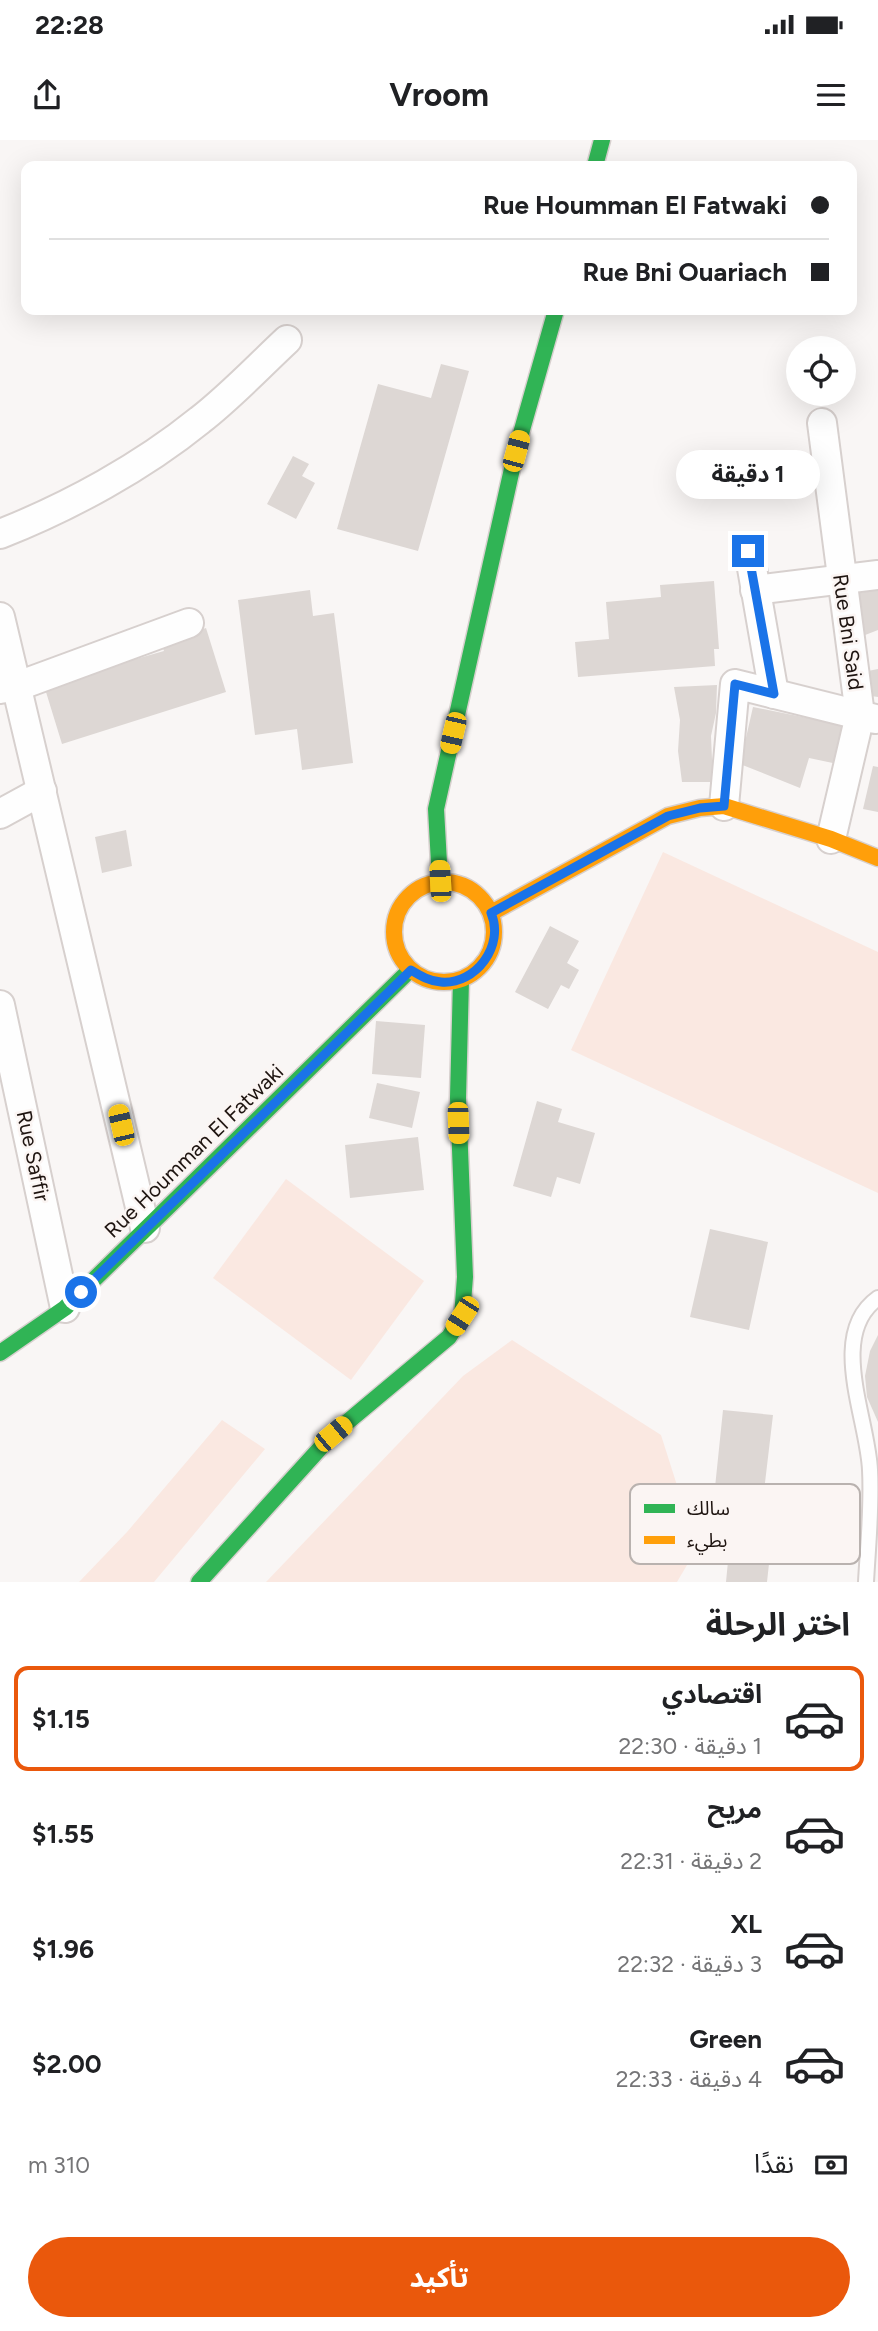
<!DOCTYPE html>
<html lang="ar">
<head>
<meta charset="utf-8">
<style>
	:root { --surface:#fff; --page:#f2f2f2; --text:#202124; --muted:#757577; --line:#e0e0e0; --accent:#ea580c }
	body { margin:0; font-family:Figtree,"Noto Sans Arabic",sans-serif; background:var(--page); color:var(--text); direction:rtl; height:100vh; display:flex; flex-direction:column; font-size:26px; white-space:nowrap }
	* { box-sizing:border-box; margin:0 }
	p { font-size:23px; color:var(--muted) }
	.icon { flex:none; width:38px; height:38px; fill:none; stroke:currentColor; stroke-width:2; stroke-linecap:round; stroke-linejoin:round }
	.map { position:relative; height:1442px; overflow:hidden; direction:ltr }
	.drawer { display:flex; flex-direction:column; background:var(--surface); flex:1 }
	.drawer>* { flex:none }
	.top-card { position:absolute; left:21px; top:21px; width:836px; height:154px; border-radius:14px; box-shadow:0 7px 28px #0002; direction:rtl; display:grid; align-content:center; height:154px; padding:0 28px; background:var(--surface) }
	.fabs { position:absolute; left:786px; top:196px; display:grid; gap:14px }
	.fabs a { display:grid; place-items:center; width:70px; height:70px; border-radius:50%; background:var(--surface); box-shadow:0 7px 28px #0002; font-size:35px }
	.end { position:absolute; width:32px; height:32px; margin:-16px; border:9px solid #1a73e8; background:#fff; box-shadow:0 0 0 4px #fff }
	.from { border-radius:50% }
	.bubble { position:absolute; height:49px; border-radius:24px; background:var(--surface); box-shadow:0 7px 28px #0002; font-size:23px; font-weight:700; line-height:49px; text-align:center; direction:rtl }
	.car { position:absolute; width:21px; height:42px; margin:-21px -10px; border-radius:9px; box-shadow:0 0 5px 2px #0007; background:linear-gradient(#f5c518 24%,#345 0 40%,#f5c518 0 76%,#345 0 86%,#f5c518 0) }
	.top-card b { display:flex; align-items:center; gap:24px; height:66px; font-size:26px }
	.top-card b+b { border-top:2px solid var(--line) }
	.top-card i { width:18px; height:18px; background:var(--text) }
	ul { padding:0; list-style:none }
	li { display:flex; align-items:center; gap:21px; height:105px; margin:0 14px 10px; padding:0 14px; border:4px solid transparent; border-radius:14px }
	li div { flex:1 }
	li b { display:block; font-size:26px }
	li em { font-style:normal; font-weight:700 }
	li.active { border-color:var(--accent) }
	li>.icon { width:63px; height:63px; stroke-width:1.5 }
	h2 { padding:0 28px; font-size:32px; line-height:84px }
	.pay { display:flex; align-items:center; gap:18px; height:77px; padding:0 28px; font-size:26px }
	.pay p { margin-inline-start:auto }
	.action { display:flex; gap:14px; margin-top:auto; padding:14px 28px }
	.action a { flex:1; height:80px; border-radius:42px; background:var(--accent); color:#fff; font-size:28px; font-weight:700; line-height:80px; text-align:center }
	.status { display:flex; justify-content:space-between; align-items:center; height:49px; padding:0 35px; background:var(--surface); direction:ltr }
	.status svg { height:19px; fill:currentColor }
	header { display:flex; justify-content:space-between; align-items:center; height:91px; padding:0 28px; background:var(--surface); font-size:32px; font-weight:700 }
	.map>svg:first-child { display:block }
	.green { fill:#fae8e1 }
	.building { fill:#ddd7d4 }
	.lines { fill:none; stroke-linecap:round; stroke-linejoin:round }
	.lane-casing { stroke:#d7d0ce; stroke-width:18 }
	.street-casing { stroke:#d7d0ce; stroke-width:32 }
	.fast-casing { stroke:#d7d0ce; stroke-width:19 }
	.slow-casing { stroke:#d7d0ce; stroke-width:19 }
	.lane { stroke:#fefefe; stroke-width:14 }
	.street { stroke:#fefefe; stroke-width:28 }
	.fast { stroke:#30b455; stroke-width:16 }
	.slow { stroke:#ff9f0a; stroke-width:16 }
	.route { stroke:#1a73e8; stroke-width:9 }
	.labels { text-anchor:middle; stroke-width:5; stroke-linejoin:round; paint-order:stroke }
	.street-label { font-size:21px; fill:#1e1410; stroke:#fbf5f3 }
	.key { fill:#fbf5f3; stroke:#b9b2af; stroke-width:2 }
	.key-label { font-size:19px; fill:#1e1410 }
</style>
</head>
<body>
<div class="status"><b>22:28</b><svg viewBox="0 0 49 12"><path d="M0 12V9h3v3zM5 12V6h3v6zM10 12V3h3v9zM15 12V0h3v12zM26 1h20v11H26zM47 4h2v5h-2z"/></svg></div>
<header><svg class="icon" aria-label="menu" viewBox="0 0 24 24"><path d="M4 6h16M4 12h16M4 18h16"/></svg>Vroom<svg class="icon" aria-label="share" viewBox="0 0 24 24"><path d="M12 15V3M7 8l5-5 5 5M5 13v7h14v-7"/></svg></header>
<div class="map">
<svg width="878" height="1442" viewBox="0 0 878 1442">
	<rect width="100%" height="100%" fill="#f9f6f5"/>
	<!-- green -->
	<g class="green">
		<polygon points="663,712 878,812 878,1053 571,910"/>
		<polygon points="286,1039 424,1141 351,1240 213,1138"/>
		<polygon points="512,1200 661,1295 697,1408 677,1442 266,1442 463,1236"/>
		<polygon points="222,1280 265,1309 154,1442 79,1442 127,1392"/>
	</g>
	<!-- building -->
	<g class="building">
		<polygon points="441,224 469,231 418,411 337,389 378,244 431,258"/>
		<polygon points="293,316 309,324 302,336 315,343 296,379 267,364"/>
		<polygon points="714,441 719,509 714,509 715,526 578,537 575,502 609,499 606,462 661,457 660,445"/>
		<polygon points="878,449 878,490 860,497 860,453"/>
		<polygon points="310,450 313,476 334,473 353,623 302,630 297,589 255,595 238,460"/>
		<polygon points="206,488 226,552 62,604 42,539 132,510 136,519 164,511 161,503"/>
		<polygon points="878,529 878,557 871,556 868,531"/>
		<polygon points="717,545 716,573 711,596 713,642 682,642 678,611 680,580 674,547"/>
		<polygon points="753,567 847,586 847,626 809,618 800,648 740,624"/>
		<polygon points="873,626 878,627 878,672 863,669"/>
		<polygon points="126,690 132,726 102,733 95,697"/>
		<polygon points="550,786 579,801 567,823 579,830 569,849 561,845 548,869 515,852"/>
		<polygon points="376,881 425,885 421,938 372,934"/>
		<polygon points="377,943 420,952 412,988 369,978"/>
		<polygon points="537,961 562,969 558,982 595,993 580,1044 557,1037 551,1057 513,1046"/>
		<polygon points="418,997 424,1050 350,1058 345,1005"/>
		<polygon points="710,1089 768,1102 749,1190 690,1177"/>
		<polygon points="878,1195 878,1282 867,1257 865,1236 870,1211"/>
		<polygon points="723,1270 773,1275 762,1368 775,1369 767,1442 726,1442 732,1380 669,1374 671,1353 714,1357"/>
	</g>
	<g class="lines">
		<defs>
			<path id="lane" d="M866 1442C868 1405 872 1367 870 1330 868 1279 827 1194 878 1158"/>
			<g id="street">
				<polyline points="822,283 860,575 831,699"/>
				<path d="M0 394C69 367 142 327 200 280 231 256 258 227 287 200"/>
				<polyline points="749,411 774,554"/>
				<polyline points="755,450 878,435"/>
				<polyline points="0,477 145,1088"/>
				<polyline points="0,549 18,546 189,483"/>
				<polyline points="724,666 735,544 875,579"/>
				<polyline points="0,674 42,651"/>
				<polyline points="0,865 65,1168"/>
			</g>
			<g id="fast">
				<polyline points="595,26 602,0"/>
				<polyline points="440,741 436,669 516,311 556,170"/>
				<polyline points="0,1213 65,1168 410,830"/>
				<polyline points="199,1442 333,1294 449,1197 462,1176 465,1137 458,958 461,840"/>
			</g>
			<g id="slow">
				<circle cx="444" cy="792" r="50"/>
				<polyline points="491,773 668,676 700,668 724,666 831,699 878,718"/>
			</g>
		</defs>
		<!-- lane casing -->
		<use href="#lane" class="lane-casing"/>
		<!-- street casing -->
		<use href="#street" class="street-casing"/>
		<!-- fast casing -->
		<use href="#fast" class="fast-casing"/>
		<!-- slow casing -->
		<use href="#slow" class="slow-casing"/>
		<!-- lane -->
		<use href="#lane" class="lane"/>
		<!-- street -->
		<use href="#street" class="street"/>
		<!-- fast -->
		<use href="#fast" class="fast"/>
		<!-- slow -->
		<use href="#slow" class="slow"/>
	</g>
	<g class="lines">
		<!-- route -->
		<path class="route" d="M81 1152 411 830C421 836 429 841 441 842 476 845 505 805 491 773L668 676 700 668 724 666 735 544 774 554 748 411"/>
	</g>
	<g class="labels">
		<!-- street labels -->
		<g class="street-label">
			<text transform="translate(848 492) rotate(82)" y="7">Rue Bni Said</text>
			<text transform="translate(194 1011) rotate(-44)" y="7">Rue Houmman El Fatwaki</text>
			<text transform="translate(33 1016) rotate(78)" y="7">Rue Saffir</text>
		</g>
	</g>
	<!-- legend -->
	<rect x="630" y="1344" width="230" height="80" rx="10" class="key"/>
	<rect x="644" y="1364" width="31" height="9" fill="#30b455"/>
	<rect x="644" y="1396" width="31" height="8" fill="#ff9f0a"/>
	<g class="key-label">
		<text x="687" y="1375">سالك</text>
		<text x="687" y="1407">بطيء</text>
	</g>
</svg>
<div class="fabs">
<a><svg class="icon" aria-label="locate" viewBox="0 0 24 24"><circle cx="12" cy="12" r="6"/><path d="M12 2v4M12 18v4M2 12h4M18 12h4"/></svg></a>
</div>
<i class="end from" style="left:81px;top:1152px"></i>
<i class="end" style="left:748px;top:411px"></i>
<div class="bubble" style="left:676px;top:310px;width:144px">1 دقيقة</div>
<i class="car" style="left:516px;top:311px;rotate:15deg"></i>
<i class="car" style="left:453px;top:593px;rotate:193deg"></i>
<i class="car" style="left:440px;top:741px;rotate:357deg"></i>
<i class="car" style="left:458px;top:983px;rotate:178deg"></i>
<i class="car" style="left:121px;top:985px;rotate:347deg"></i>
<i class="car" style="left:462px;top:1176px;rotate:213deg"></i>
<i class="car" style="left:333px;top:1294px;rotate:50deg"></i>
<div class="top-card">
<b><i class="from"></i>Rue Houmman El Fatwaki</b>
<b><i></i>Rue Bni Ouariach</b>
</div>
</div>
<section class="drawer">
<h2>اختر الرحلة</h2>
<ul>
<li class="active"><svg class="icon" aria-label="car" viewBox="0 0 24 24"><path d="M5 17H2v-5l4-1 3-4h7l3 4 3 1v5h-3M9 17h6M6 11h13"/><circle cx="7" cy="17" r="2"/><circle cx="17" cy="17" r="2"/></svg><div><b>اقتصادي</b><p>1 دقيقة · 22:30</p></div><em>$1.15</em></li>
<li><svg class="icon" aria-label="car" viewBox="0 0 24 24"><path d="M5 17H2v-5l4-1 3-4h7l3 4 3 1v5h-3M9 17h6M6 11h13"/><circle cx="7" cy="17" r="2"/><circle cx="17" cy="17" r="2"/></svg><div><b>مريح</b><p>2 دقيقة · 22:31</p></div><em>$1.55</em></li>
<li><svg class="icon" aria-label="car" viewBox="0 0 24 24"><path d="M5 17H2v-5l4-1 3-4h7l3 4 3 1v5h-3M9 17h6M6 11h13"/><circle cx="7" cy="17" r="2"/><circle cx="17" cy="17" r="2"/></svg><div><b>XL</b><p>3 دقيقة · 22:32</p></div><em>$1.96</em></li>
<li><svg class="icon" aria-label="car" viewBox="0 0 24 24"><path d="M5 17H2v-5l4-1 3-4h7l3 4 3 1v5h-3M9 17h6M6 11h13"/><circle cx="7" cy="17" r="2"/><circle cx="17" cy="17" r="2"/></svg><div><b>Green</b><p>4 دقيقة · 22:33</p></div><em>$2.00</em></li>
</ul>
<div class="pay"><svg class="icon" aria-label="cash" viewBox="0 0 24 24"><path d="M3 7h18v10H3z"/><circle cx="12" cy="12" r="2"/></svg>نقدًا<p>310 m</p></div>
<div class="action"><a>تأكيد</a></div>
</section>
</body>
</html>
